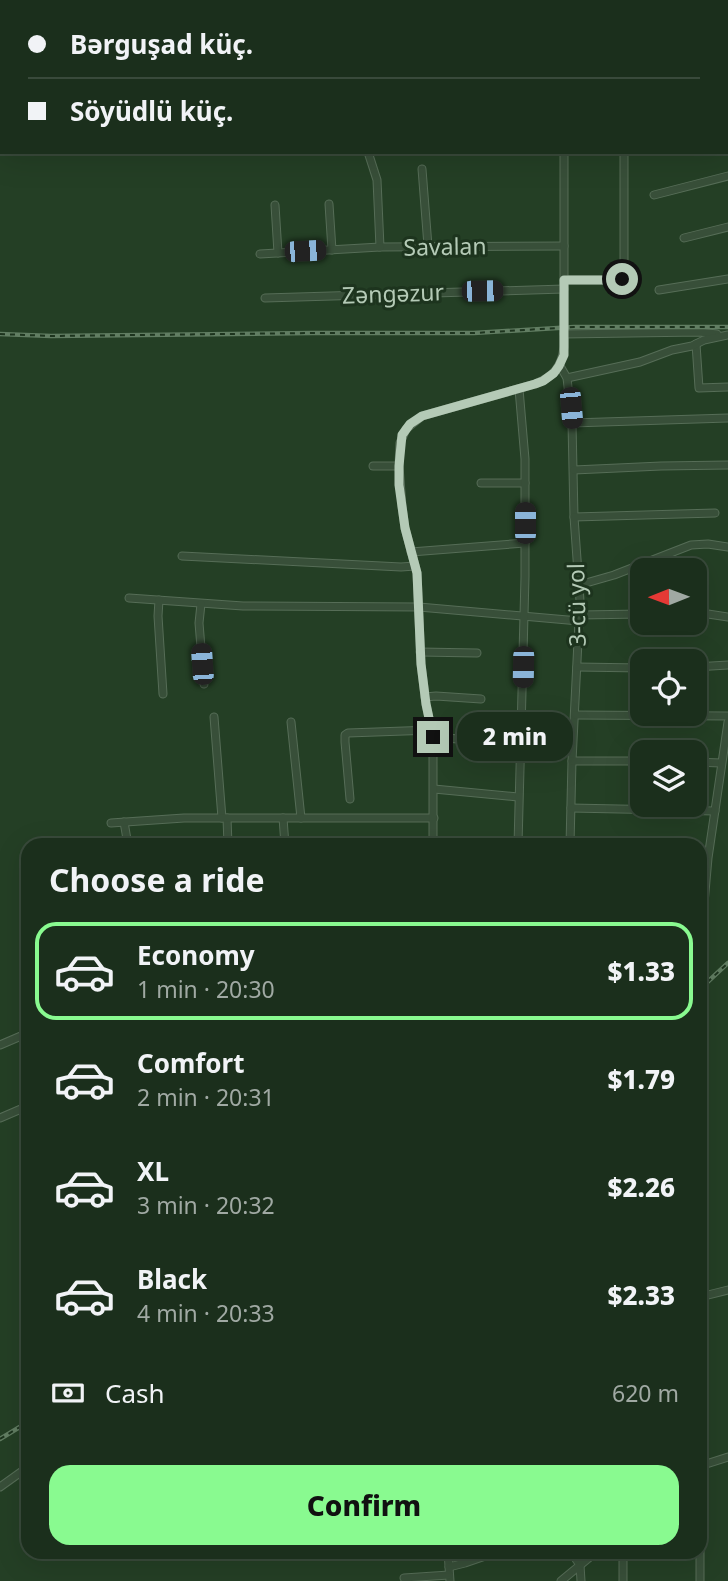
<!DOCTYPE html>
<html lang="en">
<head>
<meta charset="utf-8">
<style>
	:root { --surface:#1b2f1c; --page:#243725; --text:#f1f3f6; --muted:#a0a9a3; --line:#394a3b; --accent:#89fa90 }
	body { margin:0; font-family:"Noto Sans",sans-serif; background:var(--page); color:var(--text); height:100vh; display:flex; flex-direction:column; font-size:26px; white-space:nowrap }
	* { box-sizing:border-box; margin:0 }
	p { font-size:23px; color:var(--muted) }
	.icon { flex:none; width:38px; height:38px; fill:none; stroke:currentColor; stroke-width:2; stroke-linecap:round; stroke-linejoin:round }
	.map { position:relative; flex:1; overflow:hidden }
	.panel { position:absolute; left:21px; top:838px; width:686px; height:721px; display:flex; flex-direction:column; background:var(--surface); border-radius:21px; box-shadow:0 7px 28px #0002,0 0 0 2px var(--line) }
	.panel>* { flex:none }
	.top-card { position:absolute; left:0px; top:0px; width:728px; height:154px; box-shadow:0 7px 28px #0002,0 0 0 2px var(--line); display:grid; align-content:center; height:154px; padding:0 28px; background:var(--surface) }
	.needle { width:46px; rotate:269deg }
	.tools { position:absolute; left:630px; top:558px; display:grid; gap:14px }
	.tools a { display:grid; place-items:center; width:77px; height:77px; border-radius:14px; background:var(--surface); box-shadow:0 7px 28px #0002,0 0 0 2px var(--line); font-size:35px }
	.end { position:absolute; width:32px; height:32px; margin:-16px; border:9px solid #b4cab6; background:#111; box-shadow:0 0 0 4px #111 }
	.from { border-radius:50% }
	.bubble { position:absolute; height:49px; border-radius:21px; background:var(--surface); box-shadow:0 7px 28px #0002,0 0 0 2px var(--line); font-size:23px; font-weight:800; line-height:49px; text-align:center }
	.car { position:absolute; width:21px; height:42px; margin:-21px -10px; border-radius:9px; box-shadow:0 0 5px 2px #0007; background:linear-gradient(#222 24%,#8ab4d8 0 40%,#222 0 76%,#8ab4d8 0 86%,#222 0) }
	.top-card b { display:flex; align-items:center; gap:24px; height:66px; font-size:26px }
	.top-card b+b { border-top:2px solid var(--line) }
	.top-card i { width:18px; height:18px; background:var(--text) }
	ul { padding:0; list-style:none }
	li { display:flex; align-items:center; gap:21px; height:98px; margin:0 14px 10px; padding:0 14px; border:4px solid transparent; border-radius:21px }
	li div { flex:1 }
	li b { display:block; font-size:26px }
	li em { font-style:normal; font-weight:800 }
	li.on { border-color:var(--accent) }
	li>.icon { width:63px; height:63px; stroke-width:1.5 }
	h2 { padding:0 28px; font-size:32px; line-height:84px }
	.pay { display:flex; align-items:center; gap:18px; height:77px; padding:0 28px; font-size:26px }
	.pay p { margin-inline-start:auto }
	.action { display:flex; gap:14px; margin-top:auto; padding:14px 28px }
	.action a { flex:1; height:80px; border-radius:21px; background:var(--accent); color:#111; font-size:28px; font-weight:800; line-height:80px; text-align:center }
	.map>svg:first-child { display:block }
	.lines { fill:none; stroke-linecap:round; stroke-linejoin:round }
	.minor-casing { stroke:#566d57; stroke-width:9 }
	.minor { stroke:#384f39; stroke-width:7 }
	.rail-casing { stroke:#617d62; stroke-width:4.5 }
	.rail { stroke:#1d341e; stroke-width:2; stroke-dasharray:5; stroke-linecap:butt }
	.route { stroke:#b4cab6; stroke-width:9 }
	.labels { text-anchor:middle; stroke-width:6; stroke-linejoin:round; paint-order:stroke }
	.street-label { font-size:23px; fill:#b4cab6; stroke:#1d341e }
</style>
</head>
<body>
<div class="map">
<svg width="728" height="1581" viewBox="0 0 728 1581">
	<rect width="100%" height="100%" fill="#243f25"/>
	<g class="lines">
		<defs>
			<g id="minor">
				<polyline points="373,0 373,2"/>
				<polyline points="560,0 560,2"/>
				<polyline points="726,30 728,30"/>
				<polyline points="726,82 728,81"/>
				<polyline points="726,127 728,126"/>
				<polyline points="368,152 377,180 380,247 564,246"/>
				<polyline points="422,169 428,246"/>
				<polyline points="654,195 728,176"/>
				<polyline points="329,204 332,250"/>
				<polyline points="275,205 278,253"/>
				<polyline points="684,238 728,227"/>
				<polyline points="260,254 380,247"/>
				<polyline points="564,280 618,280 624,276 624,152"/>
				<polyline points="659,290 728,279"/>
				<polyline points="265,298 564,289"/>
				<polyline points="564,334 699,332 717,334"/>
				<polyline points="696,344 699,388 728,387"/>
				<polyline points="560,366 567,378 572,423 574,517 580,601 572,761 570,845"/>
				<polyline points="567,378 640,362 672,350 692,346 704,340 728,335"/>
				<polyline points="572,423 728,418"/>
				<polyline points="373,466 399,466"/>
				<polyline points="574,470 661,466 728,465"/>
				<polyline points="481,483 525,483"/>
				<polyline points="574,517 715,513"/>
				<polyline points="411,552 525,543"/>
				<polyline points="182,556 401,567 415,566"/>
				<polyline points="579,585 614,575 691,545 708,544 728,547"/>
				<polyline points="129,598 243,606 419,607 579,621"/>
				<polyline points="159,600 158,616 163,694"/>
				<polyline points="201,604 199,623 204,684"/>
				<polyline points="695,612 728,617"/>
				<polyline points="580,615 642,614"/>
				<polyline points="420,652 477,653"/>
				<polyline points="577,667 642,668"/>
				<polyline points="695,667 728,665"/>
				<polyline points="425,697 436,696 481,699"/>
				<polyline points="575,715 728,716"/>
				<polyline points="214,717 222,818"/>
				<polyline points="291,722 301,818"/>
				<polyline points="433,737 521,744"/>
				<polyline points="572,761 642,761"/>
				<polyline points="695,762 721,763"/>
				<polyline points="434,789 518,797"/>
				<polyline points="350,799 345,742 345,735 348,733 432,730"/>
				<polyline points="571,808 715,811"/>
				<polyline points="227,818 228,845"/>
				<polyline points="283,818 285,845"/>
				<polyline points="124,822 128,845"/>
				<polyline points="111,823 184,818 434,818"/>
				<path d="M433 845V737L426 704 421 664 417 573 405 528 402 506 399 466 400 443 406 429 422 416 535 384C553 377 562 367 564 347V152"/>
				<polyline points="518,845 525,577 525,459 519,389"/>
				<polyline points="700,949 708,858 728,722"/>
				<polyline points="0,1045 28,1033"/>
				<polyline points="0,1118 28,1106"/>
				<polyline points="700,1297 728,1290"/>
				<polyline points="700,1349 700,1354"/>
				<polyline points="700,1466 728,1457"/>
				<polyline points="0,1487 28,1467"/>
				<polyline points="700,1547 700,1581"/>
				<polyline points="448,1552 450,1581"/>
				<polyline points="571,1552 580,1565 581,1581"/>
				<polyline points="623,1552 623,1581"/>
				<polyline points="404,1555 448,1553"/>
				<polyline points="449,1567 465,1563 497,1552"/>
				<polyline points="404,1578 449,1575"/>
				<polyline points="561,1581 596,1552"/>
			</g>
		</defs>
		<!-- minor casing -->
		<use href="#minor" class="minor-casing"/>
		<!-- minor -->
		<use href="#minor" class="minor"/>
		<defs>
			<g id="rail">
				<polyline points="0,334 51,336 312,333 474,333 574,327 728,327"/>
				<polyline points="700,989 728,963"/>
				<polyline points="0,1439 28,1422"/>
			</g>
		</defs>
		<!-- rail casing -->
		<use href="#rail" class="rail-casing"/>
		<!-- rail -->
		<use href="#rail" class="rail"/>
	</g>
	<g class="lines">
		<!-- route -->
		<polyline class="route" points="433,737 426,704 421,664 417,573 405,528 399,485 399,466 402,435 410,424 422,416 535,384 543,381 554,373 559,366 564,355 564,280 618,280 622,279"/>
	</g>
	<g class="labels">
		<!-- street labels -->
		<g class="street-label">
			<text transform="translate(445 247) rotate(-1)" y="8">Savalan</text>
			<text transform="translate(393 294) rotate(-2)" y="8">Zəngəzur</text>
			<text transform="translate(577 605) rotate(-91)" y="8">3-cü yol</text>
		</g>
	</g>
</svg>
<div class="tools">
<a><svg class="needle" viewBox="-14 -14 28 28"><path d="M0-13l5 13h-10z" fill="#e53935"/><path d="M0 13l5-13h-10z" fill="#a0a9a3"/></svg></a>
<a><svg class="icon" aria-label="locate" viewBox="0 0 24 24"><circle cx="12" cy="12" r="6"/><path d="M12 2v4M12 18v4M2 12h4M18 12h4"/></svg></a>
<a><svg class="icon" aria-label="layers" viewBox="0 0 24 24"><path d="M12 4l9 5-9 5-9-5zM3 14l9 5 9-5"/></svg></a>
</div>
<i class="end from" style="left:622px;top:279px"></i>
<i class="end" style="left:433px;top:737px"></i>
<div class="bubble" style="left:457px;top:712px;width:116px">2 min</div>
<i class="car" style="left:305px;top:251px;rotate:87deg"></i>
<i class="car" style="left:482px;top:291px;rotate:89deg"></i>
<i class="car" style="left:571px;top:408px;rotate:175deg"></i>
<i class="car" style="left:525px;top:523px;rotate:0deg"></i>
<i class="car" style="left:202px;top:664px;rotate:356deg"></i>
<i class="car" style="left:523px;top:667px;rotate:181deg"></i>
<div class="top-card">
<b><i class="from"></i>Bərguşad küç.</b>
<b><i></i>Söyüdlü küç.</b>
</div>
<section class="panel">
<h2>Choose a ride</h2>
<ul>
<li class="on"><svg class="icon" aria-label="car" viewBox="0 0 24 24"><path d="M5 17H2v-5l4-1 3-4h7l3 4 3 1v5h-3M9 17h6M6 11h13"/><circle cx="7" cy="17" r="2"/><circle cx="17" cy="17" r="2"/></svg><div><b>Economy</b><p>1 min · 20:30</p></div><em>$1.33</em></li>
<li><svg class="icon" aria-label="car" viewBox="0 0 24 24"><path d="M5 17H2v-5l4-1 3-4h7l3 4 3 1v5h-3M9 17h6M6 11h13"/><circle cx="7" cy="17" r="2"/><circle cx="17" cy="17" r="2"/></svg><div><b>Comfort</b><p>2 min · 20:31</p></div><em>$1.79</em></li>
<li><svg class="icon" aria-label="car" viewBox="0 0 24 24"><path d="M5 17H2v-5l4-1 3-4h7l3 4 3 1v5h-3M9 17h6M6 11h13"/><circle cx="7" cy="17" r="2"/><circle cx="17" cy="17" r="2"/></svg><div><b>XL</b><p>3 min · 20:32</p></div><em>$2.26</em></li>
<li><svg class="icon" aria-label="car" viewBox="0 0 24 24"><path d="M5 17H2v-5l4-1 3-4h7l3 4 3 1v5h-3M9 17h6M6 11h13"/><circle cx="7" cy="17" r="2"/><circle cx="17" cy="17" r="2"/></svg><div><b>Black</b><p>4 min · 20:33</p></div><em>$2.33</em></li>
</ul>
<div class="pay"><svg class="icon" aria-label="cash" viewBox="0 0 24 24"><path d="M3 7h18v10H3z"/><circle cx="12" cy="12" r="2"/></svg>Cash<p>620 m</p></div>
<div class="action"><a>Confirm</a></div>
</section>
</div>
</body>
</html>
